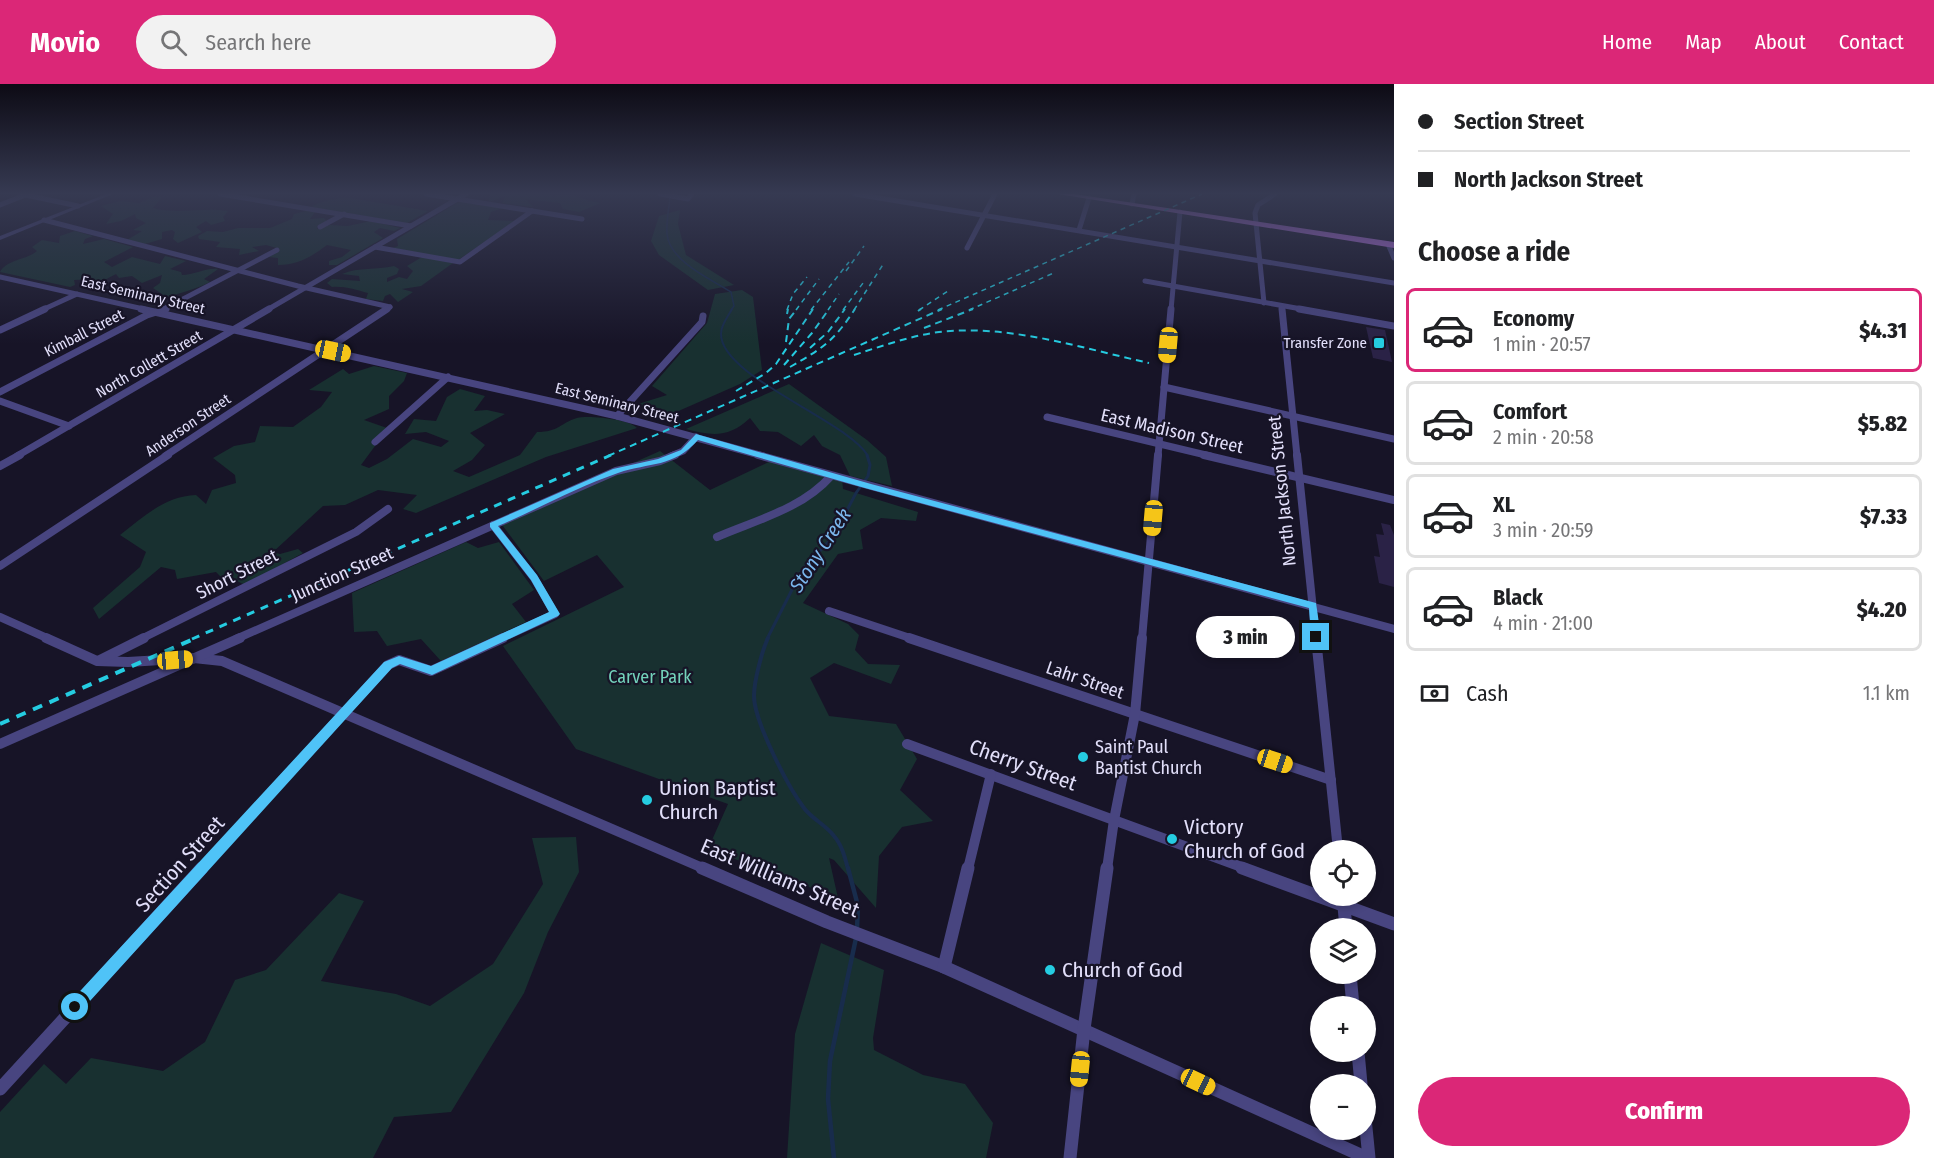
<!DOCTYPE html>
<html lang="en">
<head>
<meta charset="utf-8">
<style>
	:root { --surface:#fff; --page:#f2f2f2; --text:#202124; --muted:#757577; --line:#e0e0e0; --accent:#db2777 }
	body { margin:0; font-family:"Fira Sans Condensed",sans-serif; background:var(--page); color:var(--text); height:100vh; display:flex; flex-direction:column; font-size:22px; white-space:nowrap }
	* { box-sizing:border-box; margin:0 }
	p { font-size:20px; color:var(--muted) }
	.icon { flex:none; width:33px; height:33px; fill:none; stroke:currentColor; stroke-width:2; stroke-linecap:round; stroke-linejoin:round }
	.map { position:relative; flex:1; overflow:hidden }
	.panel { display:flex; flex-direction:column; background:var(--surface); width:540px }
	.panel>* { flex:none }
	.banner { display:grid; align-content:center; height:132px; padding:0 24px; background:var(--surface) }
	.tools { position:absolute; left:1310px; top:756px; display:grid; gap:12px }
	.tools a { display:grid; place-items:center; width:66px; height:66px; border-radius:50%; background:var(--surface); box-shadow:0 3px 9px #0003; font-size:30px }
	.end { position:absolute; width:27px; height:27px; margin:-14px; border:8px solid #4fc3f7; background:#111; box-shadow:0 0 0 3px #111 }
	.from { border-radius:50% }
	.bubble { position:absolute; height:42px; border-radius:21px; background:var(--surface); box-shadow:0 3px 9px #0003; font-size:20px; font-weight:800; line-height:42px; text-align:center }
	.car { position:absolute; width:18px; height:36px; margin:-18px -9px; border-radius:8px; box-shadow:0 0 4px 2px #0007; background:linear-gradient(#f5c518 24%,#345 0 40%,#f5c518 0 76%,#345 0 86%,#f5c518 0) }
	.banner b { display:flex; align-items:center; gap:21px; height:57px; font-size:22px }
	.banner b+b { border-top:2px solid var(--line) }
	.banner i { width:15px; height:15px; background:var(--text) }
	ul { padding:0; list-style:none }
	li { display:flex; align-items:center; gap:18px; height:84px; margin:0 12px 9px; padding:0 12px; border:3px solid var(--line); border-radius:9px }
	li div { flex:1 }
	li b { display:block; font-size:22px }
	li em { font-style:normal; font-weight:800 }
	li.on { border-color:var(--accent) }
	li>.icon { width:54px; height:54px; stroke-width:1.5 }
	h2 { padding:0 24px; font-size:27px; line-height:72px }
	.pay { display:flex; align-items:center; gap:15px; height:66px; padding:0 24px; font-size:22px }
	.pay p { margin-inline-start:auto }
	.cta { display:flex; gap:12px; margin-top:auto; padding:12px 24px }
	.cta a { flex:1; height:69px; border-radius:36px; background:var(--accent); color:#fff; font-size:24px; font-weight:800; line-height:69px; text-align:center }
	header { display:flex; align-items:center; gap:36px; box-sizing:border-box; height:84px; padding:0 30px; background:var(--accent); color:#fff }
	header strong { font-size:28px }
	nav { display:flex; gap:33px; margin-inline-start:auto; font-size:21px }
	.search { width:420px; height:54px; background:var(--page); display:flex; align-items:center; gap:15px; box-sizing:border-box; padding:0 21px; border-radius:33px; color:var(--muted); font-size:22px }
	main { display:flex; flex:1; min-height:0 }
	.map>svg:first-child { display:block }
	.green { fill:#183030 }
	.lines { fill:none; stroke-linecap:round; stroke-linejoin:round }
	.stream-far4 { stroke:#182c4c; stroke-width:1.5 }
	.stream-far3 { stroke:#182c4c; stroke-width:2 }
	.stream-far2 { stroke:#182c4c; stroke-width:3 }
	.stream-far1 { stroke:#182c4c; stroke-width:4 }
	.stream { stroke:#182c4c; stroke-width:4.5 }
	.building { fill:#2a2246 }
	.minor-far4 { stroke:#484580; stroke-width:5 }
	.minor-far3 { stroke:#484580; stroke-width:7 }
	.minor-far2 { stroke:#484580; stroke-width:8 }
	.minor-far1 { stroke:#484580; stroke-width:10 }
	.minor { stroke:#484580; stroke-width:13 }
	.tertiary { fill:#484580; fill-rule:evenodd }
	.primary { fill:#c074ec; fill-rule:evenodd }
	.rail-far3 { stroke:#25cce1; stroke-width:1.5; stroke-dasharray:5 4.5; stroke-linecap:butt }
	.rail-far2 { stroke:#25cce1; stroke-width:2; stroke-dasharray:7 5; stroke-linecap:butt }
	.rail-far1 { stroke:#25cce1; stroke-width:3; stroke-dasharray:8 7; stroke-linecap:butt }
	.rail { stroke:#25cce1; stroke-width:4; stroke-dasharray:10 8; stroke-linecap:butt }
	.route { fill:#4fc3f7 }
	.poi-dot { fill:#25cce1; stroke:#171427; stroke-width:2 }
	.labels { text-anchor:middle; stroke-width:4.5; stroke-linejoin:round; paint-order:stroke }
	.far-street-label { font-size:15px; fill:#e2dffa; stroke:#171427 }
	.far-poi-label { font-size:15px; fill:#e2dffa; stroke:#171427; text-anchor:end }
	.street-label { font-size:18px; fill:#e2dffa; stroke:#171427 }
	.park-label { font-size:18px; fill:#73d2bb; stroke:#171427 }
	.poi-label { font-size:18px; fill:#e2dffa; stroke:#171427; text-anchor:start }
	.water-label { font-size:20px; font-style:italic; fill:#7bb7ed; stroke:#171427 }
	.near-street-label { font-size:21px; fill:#e2dffa; stroke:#171427 }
	.near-poi-label { font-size:21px; fill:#e2dffa; stroke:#171427; text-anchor:start }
</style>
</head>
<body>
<header>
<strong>Movio</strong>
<div class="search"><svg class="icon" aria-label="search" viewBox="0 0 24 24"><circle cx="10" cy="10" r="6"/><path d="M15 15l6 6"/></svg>Search here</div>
<nav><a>Home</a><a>Map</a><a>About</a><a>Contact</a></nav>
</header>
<main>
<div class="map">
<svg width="1394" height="1074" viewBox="0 0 1394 1074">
	<rect width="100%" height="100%" fill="#171427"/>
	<!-- green -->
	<g class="green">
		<path d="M490 110H551L553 112C576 107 580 117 601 119L579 128 563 125 560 119 525 115 533 123 502 119 506 112 489 118Z"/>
		<path d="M153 113H162L153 124C178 131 202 123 228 127L223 133 225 137 211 141 206 137 196 143 202 148 178 159 173 155 175 148 172 146 162 148V155L145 160 127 156 142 147 133 146 146 139 136 134 135 130 121 137 106 140 113 130 101 122 120 117 139 119Z"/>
		<path d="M344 113 428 127 407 139 311 123C326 115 329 117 344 113Z"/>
		<polygon points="465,117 502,124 491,128 488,136 515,137 458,176 393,164 398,162 397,155 457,119"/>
		<polygon points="680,126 678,140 686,171 734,201 708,206 659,171 651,157 659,132"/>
		<path d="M306 127 315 128 310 135 324 134 327 137 317 143V145L330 141 348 142 371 137 400 144 394 147 380 144 374 148 383 154 337 181H329V177L342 173 351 166 327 161C311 173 298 181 278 181V174L269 173 280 165 266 161 252 163 259 167 239 171 240 165 216 163 220 158 199 155 198 152 207 147 223 148 238 144H270L292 135 294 130Z"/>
		<path d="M75 147 93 152 85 155 83 160 104 155 133 163 104 178 112 183 132 173 160 180 165 172 186 177 170 185 181 188 182 191C194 191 207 183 218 185L204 195 210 198C195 206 180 208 164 215L162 210 153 204 160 199 162 191 142 199 132 192 119 194 116 190 95 201 92 200 94 195 74 196 75 201 70 203 0 188C7 175 27 176 37 167L32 163 42 156 59 159 60 152Z"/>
		<path d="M422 173 453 179 421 202 402 205 413 208 398 218 390 210 385 212 383 217 366 215 368 209C356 206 345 202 332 203L327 199 332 195 360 197 359 192 342 190C359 183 376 186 394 182L399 185 397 190 387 194V198L399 193 407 195 413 187 407 182Z"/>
		<polygon points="742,206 753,213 762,286 740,300 658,336 638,320 667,311 652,302 707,239 715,210"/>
		<path d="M374 282 407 289 404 297 389 312V325L364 336 387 344 373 356 375 362 361 381 369 384 387 375 413 355 441 363 449 357 426 348 405 350 414 335 436 337 447 313 460 305 485 312 474 327 487 326 505 330 470 349 485 361 472 376 453 387 469 393 520 371 537 348C559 348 560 339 577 334 588 331 629 335 637 344L546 373 416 429 403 425 417 411 378 406 345 421 323 422 273 468 280 470 298 465 303 469 245 501 233 495 224 496 216 488 177 495 175 486 161 483 99 535 93 524 140 483 146 468 120 451C143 433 165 412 196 411L206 420 212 406 236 399 235 391 213 374 234 362 255 358 260 342 293 343 321 323 332 308 309 306 343 285 349 290Z"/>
		<path d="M789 300 867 356 886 373 892 402 850 392 840 371 822 362 814 351 801 362 778 348 760 347 750 334C729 354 712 352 686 345Z"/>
		<polygon points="660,367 710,406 775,375 842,395 843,405 918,428 916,437 881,434 860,446 863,465 838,470 803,519 848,540 859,551 855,566 868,580 900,581 891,600 834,579 810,594 829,632 896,640 917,675 900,706 933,737 902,743 879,772 876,824 834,776 829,774 838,814 708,765 728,720 576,665 503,562 624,503 597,471 544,497 500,438"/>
		<polygon points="466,458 478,464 499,458 534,506 512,520 526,538 441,577 421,555 387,562 377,547 354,548 352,509"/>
		<polygon points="576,753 579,788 548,848 524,909 451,1028 394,1033 373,1074 0,1074 0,1028 44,980 66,1000 91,974 163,987 205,958 235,896 266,886 339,809 364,817 321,897 396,910 430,922 493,880 543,800 532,754"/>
		<polygon points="821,859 884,886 873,954 874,966 923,991 965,1000 993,1039 986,1074 787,1074 795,950"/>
	</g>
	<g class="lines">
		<!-- stream-far4 -->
		<path class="stream-far4" d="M670 113C669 125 666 138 667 150 670 178 711 195 731 208L734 222 731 226"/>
		<!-- stream-far3 -->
		<path class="stream-far3" d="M732 225C728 233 721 240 721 250 721 293 847 336 868 372"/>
		<!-- stream-far2 -->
		<polyline class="stream-far2" points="767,555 802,486 833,453 856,409 868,392 870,381 867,371"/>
		<!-- stream-far1 -->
		<path class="stream-far1" d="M768 554C762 567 754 597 754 612 754 637 788 703 804 724 812 735 826 741 834 752 842 761 845 774 848 785"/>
		<!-- stream -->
		<g class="stream">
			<polyline points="848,784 858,822 857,845"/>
			<polyline points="834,1074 828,1015 830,977 856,854"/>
		</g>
	</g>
	<!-- building -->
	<g class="building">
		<polygon points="1366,243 1385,246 1392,278 1373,274"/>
		<polygon points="1381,439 1390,441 1394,451 1394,503 1379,499 1374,472 1380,473 1376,450 1384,451"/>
	</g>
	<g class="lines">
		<!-- minor-far4 -->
		<g class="minor-far4">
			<polyline points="21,110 78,122"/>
			<polyline points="220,110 411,142"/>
			<polyline points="426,110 582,135"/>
			<polyline points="660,110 688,115 692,110"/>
			<polyline points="855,110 1394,199"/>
			<polyline points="1132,120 1134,110"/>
			<polyline points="0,121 28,110"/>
			<polyline points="44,136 298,202 390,223"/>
			<polyline points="320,143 344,130"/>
			<polyline points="1079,146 1089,114"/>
			<polyline points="1388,160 1394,174"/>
			<polyline points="375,163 460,178 532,127"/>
			<polyline points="967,164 995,110"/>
			<polyline points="0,193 148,226"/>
			<polyline points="1145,197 1307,226"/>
			<polyline points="1264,219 1255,129 1258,121 1275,110"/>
			<polyline points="1282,222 1282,226"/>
			<polyline points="42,226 77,210"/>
			<polyline points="162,226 277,166"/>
			<polyline points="267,226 466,110"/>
			<polyline points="385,226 390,223"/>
			<polyline points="1171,226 1180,128"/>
		</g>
		<!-- minor-far3 -->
		<g class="minor-far3">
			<polyline points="141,225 617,332 763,372"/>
			<polyline points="1282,225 1297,372"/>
			<polyline points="1299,225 1394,242"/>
			<polyline points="0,246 45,225"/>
			<polyline points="1164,303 1394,355"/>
			<polyline points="0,308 147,231 166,225"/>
			<polyline points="0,317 69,342"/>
			<polyline points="617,332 702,238 703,232"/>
			<polyline points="1047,333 1210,372"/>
			<polyline points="375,358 448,293"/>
			<polyline points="17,372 269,225"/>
			<polyline points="165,372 387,225"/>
			<polyline points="671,372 683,367 696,353"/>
			<polyline points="1158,372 1171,225"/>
		</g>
		<!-- minor-far2 -->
		<g class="minor-far2">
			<polyline points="758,371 1394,545"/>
			<polyline points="1204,371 1394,416"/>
			<polyline points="1297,371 1316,555"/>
			<polyline points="0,382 20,371"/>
			<polyline points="493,441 534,494 555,530 500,555"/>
			<path d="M717 453C756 436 802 425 831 392"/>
			<polyline points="0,482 168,371"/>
			<polyline points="829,527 913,555"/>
			<polyline points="0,533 49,555"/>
			<polyline points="141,555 356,448 388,425"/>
			<polyline points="236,555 616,387 660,377 675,371"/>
			<polyline points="1142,555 1158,371"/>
		</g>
		<!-- minor-far1 -->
		<g class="minor-far1">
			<polyline points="46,554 97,577 128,578 194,574 222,577 705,785"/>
			<polyline points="909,554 1331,696"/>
			<polyline points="1316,554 1338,766"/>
			<polyline points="98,577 144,554"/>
			<polyline points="0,660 240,554"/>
			<polyline points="907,660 1247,785"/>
			<polyline points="201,785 388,581 399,576 431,587 503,554"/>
			<polyline points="968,785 991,690"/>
			<polyline points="1107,785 1114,736 1135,630 1142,554"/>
		</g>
		<!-- minor -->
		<g class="minor">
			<polyline points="702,784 827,838 944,883 1367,1074"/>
			<polyline points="1242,784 1394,840"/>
			<polyline points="1343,812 1346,844"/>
			<polyline points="944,883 968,784"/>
			<polyline points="1350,890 1353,922"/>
			<polyline points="1358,968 1361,1000"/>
			<polyline points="0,1005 202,784"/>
			<polyline points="1365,1034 1369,1074"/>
			<polyline points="1070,1074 1084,945 1107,784"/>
		</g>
		<!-- tertiary -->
		<polygon class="tertiary" points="106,110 113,110 0,156 0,152"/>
		<!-- primary -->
		<polygon class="primary" points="1058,110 1074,110 1394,158 1394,164"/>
		<!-- rail-far3 -->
		<g class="rail-far3">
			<polyline points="846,187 864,162"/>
			<polyline points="787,226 793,210 807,193"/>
			<polyline points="796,226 819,195"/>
			<polyline points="811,226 849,178"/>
			<polyline points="828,226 839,210"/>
			<polyline points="843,226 863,199"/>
			<polyline points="854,226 884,179"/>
			<polyline points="919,226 948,207"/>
			<polyline points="938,226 1202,110"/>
			<polyline points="969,226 1056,188"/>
		</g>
		<!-- rail-far2 -->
		<g class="rail-far2">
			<polyline points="918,227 921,225"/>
			<polyline points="787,230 788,225"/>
			<polyline points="924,244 973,225"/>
			<polyline points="786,258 789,235 797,225"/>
			<polyline points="810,264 828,248 845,225"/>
			<path d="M854 271C882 262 910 252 939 248 1009 240 1081 264 1149 279"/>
			<polyline points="784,281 812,249 829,225"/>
			<path d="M790 283C823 264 834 257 855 225"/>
			<polyline points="736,307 766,289 776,280 813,225"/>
			<polyline points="608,372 942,225"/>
		</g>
		<!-- rail-far1 -->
		<polyline class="rail-far1" points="192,555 611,371"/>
		<!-- rail -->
		<polyline class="rail" points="0,640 196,554"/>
	</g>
	<!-- sky -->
	<linearGradient id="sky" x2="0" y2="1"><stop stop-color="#0d0b15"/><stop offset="0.42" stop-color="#363a52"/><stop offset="1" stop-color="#363a52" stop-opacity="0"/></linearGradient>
	<rect width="1394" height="260" fill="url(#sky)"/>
	<!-- route -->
	<path class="route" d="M696 350 871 400 1316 519 1321 553 1316 556 1311 553 1309 524 865 404 698 356C673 384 650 378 618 389 577 403 538 425 498 442L537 491 560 530 558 532 432 591 400 580 392 584 80 928 75 930 70 928 68 923 70 918 384 578 399 572 431 582 549 528 531 496 490 443V439L613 385 658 375 681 366Z"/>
	<!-- markers -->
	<g class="poi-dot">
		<rect x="1373" y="253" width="12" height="12" rx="3"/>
		<circle cx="1083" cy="673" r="6"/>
		<circle cx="647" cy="716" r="6"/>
		<circle cx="1172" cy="755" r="6"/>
		<circle cx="1050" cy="886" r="6"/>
	</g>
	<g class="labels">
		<!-- far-street labels -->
		<g class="far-street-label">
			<text transform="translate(143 211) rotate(13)" y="5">East Seminary Street</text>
			<text transform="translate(84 249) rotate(-27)" y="5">Kimball Street</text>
			<text transform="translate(149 280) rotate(-30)" y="5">North Collett Street</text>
			<text transform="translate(617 319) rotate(14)" y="5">East Seminary Street</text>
			<text transform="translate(188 341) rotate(-34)" y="5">Anderson Street</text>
		</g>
		<!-- far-poi labels -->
		<g class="far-poi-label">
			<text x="1367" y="264">Transfer Zone</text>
		</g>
		<!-- street labels -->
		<g class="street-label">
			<text transform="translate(1172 347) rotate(13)" y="6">East Madison Street</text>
			<text transform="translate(1282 407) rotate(-96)" y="6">North Jackson Street</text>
			<text transform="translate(237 490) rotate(-27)" y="6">Short Street</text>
			<text transform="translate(342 490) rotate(-24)" y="6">Junction Street</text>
			<text transform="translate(1085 596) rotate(19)" y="6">Lahr Street</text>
		</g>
		<!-- park labels -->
		<g class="park-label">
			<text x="650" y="599">Carver Park</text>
		</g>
		<!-- poi labels -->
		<g class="poi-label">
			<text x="1095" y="669">Saint Paul<tspan x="1095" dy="21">Baptist Church</tspan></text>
		</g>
		<!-- water labels -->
		<g class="water-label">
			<text transform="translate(820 466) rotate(-57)" y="7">Stony Creek</text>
		</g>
		<!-- near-street labels -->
		<g class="near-street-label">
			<text transform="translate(1023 681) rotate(20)" y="7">Cherry Street</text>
			<text transform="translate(180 780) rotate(-48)" y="7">Section Street</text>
			<text transform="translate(780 794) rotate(23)" y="7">East Williams Street</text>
		</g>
		<!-- near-poi labels -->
		<g class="near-poi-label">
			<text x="659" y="711">Union Baptist<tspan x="659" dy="24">Church</tspan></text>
			<text x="1184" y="750">Victory<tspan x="1184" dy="24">Church of God</tspan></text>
			<text x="1062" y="893">Church of God</text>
		</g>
	</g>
</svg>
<div class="tools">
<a><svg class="icon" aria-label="locate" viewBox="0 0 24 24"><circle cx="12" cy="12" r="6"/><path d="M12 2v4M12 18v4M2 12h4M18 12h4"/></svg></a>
<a><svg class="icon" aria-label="layers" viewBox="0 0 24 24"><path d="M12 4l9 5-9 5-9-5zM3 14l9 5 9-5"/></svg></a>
<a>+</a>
<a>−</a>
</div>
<i class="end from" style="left:75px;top:923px"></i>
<i class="end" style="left:1316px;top:553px"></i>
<div class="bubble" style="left:1196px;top:532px;width:99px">3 min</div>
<i class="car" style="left:1168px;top:261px;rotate:185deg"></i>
<i class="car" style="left:333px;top:267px;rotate:102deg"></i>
<i class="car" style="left:1153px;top:434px;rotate:185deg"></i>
<i class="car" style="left:175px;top:576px;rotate:85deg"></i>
<i class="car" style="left:1275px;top:677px;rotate:108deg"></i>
<i class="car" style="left:1080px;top:985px;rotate:186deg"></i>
<i class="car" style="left:1198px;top:998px;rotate:115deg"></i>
</div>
<section class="panel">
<div class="banner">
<b><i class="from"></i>Section Street</b>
<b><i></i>North Jackson Street</b>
</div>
<h2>Choose a ride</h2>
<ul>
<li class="on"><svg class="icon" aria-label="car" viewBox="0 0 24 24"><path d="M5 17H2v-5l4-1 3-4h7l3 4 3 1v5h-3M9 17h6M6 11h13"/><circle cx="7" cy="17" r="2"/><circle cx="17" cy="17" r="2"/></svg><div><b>Economy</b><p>1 min · 20:57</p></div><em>$4.31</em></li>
<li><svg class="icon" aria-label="car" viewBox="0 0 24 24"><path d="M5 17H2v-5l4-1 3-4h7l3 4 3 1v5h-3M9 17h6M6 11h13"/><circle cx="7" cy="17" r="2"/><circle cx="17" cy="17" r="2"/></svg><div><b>Comfort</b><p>2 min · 20:58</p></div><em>$5.82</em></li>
<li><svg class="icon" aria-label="car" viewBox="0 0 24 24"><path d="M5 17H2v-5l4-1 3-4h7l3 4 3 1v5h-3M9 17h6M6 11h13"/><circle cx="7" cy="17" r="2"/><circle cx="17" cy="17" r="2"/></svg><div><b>XL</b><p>3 min · 20:59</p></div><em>$7.33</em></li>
<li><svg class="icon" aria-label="car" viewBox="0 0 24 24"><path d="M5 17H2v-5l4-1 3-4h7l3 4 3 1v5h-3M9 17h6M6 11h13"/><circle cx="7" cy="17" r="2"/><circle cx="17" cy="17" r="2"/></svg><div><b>Black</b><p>4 min · 21:00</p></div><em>$4.20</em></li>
</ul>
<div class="pay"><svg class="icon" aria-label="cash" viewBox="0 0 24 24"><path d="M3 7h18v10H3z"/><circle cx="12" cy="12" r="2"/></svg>Cash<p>1.1 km</p></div>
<div class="cta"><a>Confirm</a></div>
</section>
</main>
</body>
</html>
